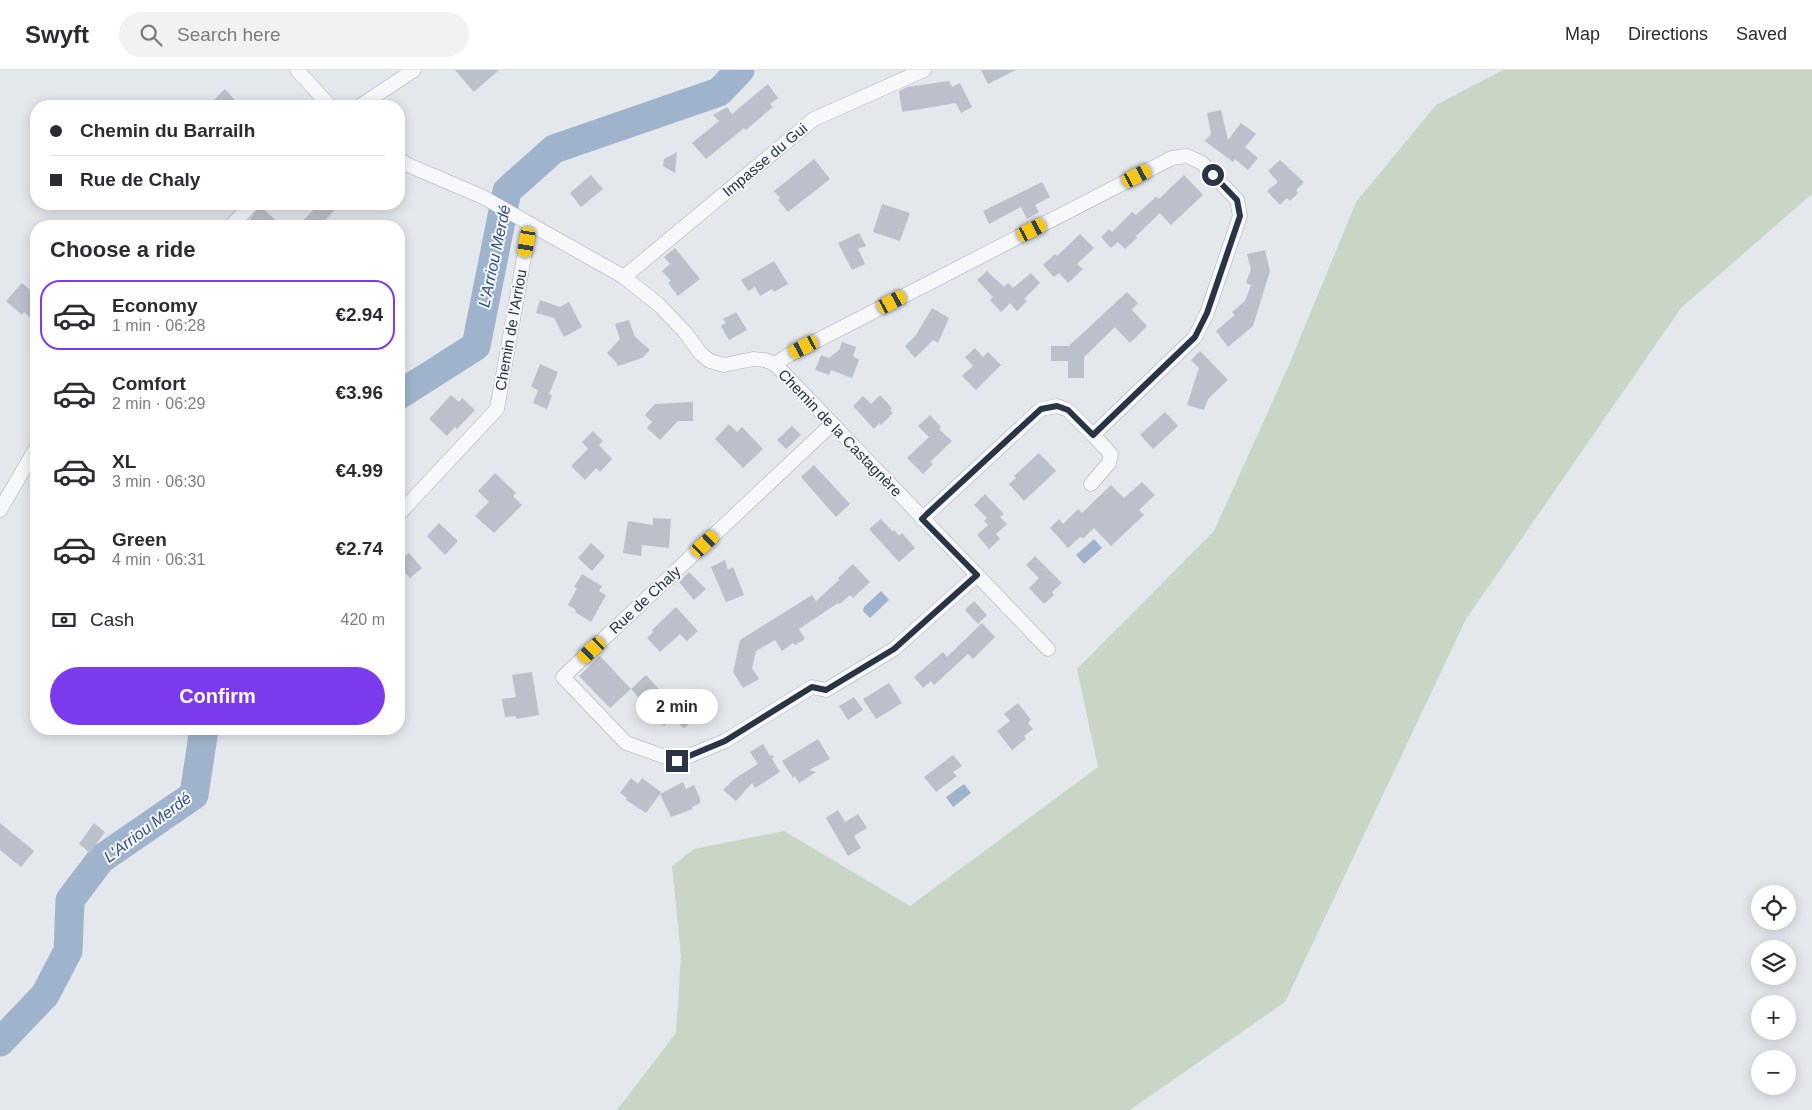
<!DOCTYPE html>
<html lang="en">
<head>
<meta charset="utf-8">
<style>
	:root { --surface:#fff; --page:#f2f2f3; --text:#2b2b33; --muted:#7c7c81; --line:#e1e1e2; --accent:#7c3aed }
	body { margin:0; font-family:Arial,sans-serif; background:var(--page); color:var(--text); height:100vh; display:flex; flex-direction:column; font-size:19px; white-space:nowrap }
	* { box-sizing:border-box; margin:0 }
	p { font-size:16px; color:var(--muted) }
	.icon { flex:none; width:28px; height:28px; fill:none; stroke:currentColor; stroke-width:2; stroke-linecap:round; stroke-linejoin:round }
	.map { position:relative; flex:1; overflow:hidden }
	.sheet { position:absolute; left:30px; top:150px; width:375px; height:515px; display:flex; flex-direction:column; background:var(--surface); border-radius:20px; box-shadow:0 2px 12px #0003 }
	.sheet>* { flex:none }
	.hud { position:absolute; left:30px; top:30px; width:375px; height:110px; border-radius:20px; box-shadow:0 2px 12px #0003; display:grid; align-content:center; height:110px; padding:0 20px; background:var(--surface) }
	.tools { position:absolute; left:1751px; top:815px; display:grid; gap:10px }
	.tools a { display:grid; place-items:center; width:45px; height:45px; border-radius:50%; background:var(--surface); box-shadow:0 2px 12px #0003; font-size:25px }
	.end { position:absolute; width:22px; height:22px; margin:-11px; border:6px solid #2b3445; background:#fff; box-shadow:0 0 0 2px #fff }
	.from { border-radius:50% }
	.bubble { position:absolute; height:35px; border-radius:18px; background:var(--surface); box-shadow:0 2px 12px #0003; font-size:16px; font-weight:600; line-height:35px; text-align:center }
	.car { position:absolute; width:15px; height:30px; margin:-15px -8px; border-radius:6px; box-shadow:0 0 4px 1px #0007; background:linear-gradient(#f5c518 24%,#345 0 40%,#f5c518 0 76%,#345 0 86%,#f5c518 0) }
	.hud b { display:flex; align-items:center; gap:18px; height:48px; font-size:19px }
	.hud b+b { border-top:1px solid var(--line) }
	.hud i { width:12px; height:12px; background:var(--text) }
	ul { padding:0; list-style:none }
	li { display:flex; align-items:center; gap:15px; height:70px; margin:0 10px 8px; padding:0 10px; border:2px solid transparent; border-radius:20px }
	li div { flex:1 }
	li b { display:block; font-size:19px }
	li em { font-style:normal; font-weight:600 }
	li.current { border-color:var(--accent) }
	li>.icon { width:45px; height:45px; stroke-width:1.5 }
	h2 { padding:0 20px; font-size:22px; line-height:60px }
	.pay { display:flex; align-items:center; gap:12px; height:55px; padding:0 20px; font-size:19px }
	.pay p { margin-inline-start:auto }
	.primary-button { display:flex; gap:10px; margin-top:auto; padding:10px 20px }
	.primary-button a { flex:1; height:58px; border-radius:30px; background:var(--accent); color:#fff; font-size:20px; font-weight:600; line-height:58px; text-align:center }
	header { display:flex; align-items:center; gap:30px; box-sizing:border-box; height:70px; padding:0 25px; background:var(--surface); border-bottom:1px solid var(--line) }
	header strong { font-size:24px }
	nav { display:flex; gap:28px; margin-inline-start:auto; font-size:18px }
	.search { width:350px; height:45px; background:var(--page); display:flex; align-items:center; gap:12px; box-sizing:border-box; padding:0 18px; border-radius:28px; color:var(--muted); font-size:19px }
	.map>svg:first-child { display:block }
	.green { fill:#c9d6c5 }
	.water { fill:#9fb4cc }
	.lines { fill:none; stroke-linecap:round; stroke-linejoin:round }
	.river { stroke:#9fb4cc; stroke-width:29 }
	.building { fill:#bbc0ca }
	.minor-casing { stroke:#a9aeb7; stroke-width:15 }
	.minor { stroke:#f7f8fa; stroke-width:14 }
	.route { stroke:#2b3445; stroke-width:6 }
	.labels { text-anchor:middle; stroke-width:4; stroke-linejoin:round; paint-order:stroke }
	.street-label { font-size:15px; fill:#2b3445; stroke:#f4f6f9 }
	.water-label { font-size:16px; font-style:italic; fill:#34527a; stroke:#f4f6f9 }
</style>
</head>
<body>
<header>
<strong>Swyft</strong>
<div class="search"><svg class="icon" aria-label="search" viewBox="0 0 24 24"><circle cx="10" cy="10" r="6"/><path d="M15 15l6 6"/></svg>Search here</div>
<nav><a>Map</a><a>Directions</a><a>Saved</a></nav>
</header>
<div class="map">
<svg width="1812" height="1040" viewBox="0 0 1812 1040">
	<rect width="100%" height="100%" fill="#e4e7ec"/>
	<!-- green -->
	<polygon class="green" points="1503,0 1812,0 1812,124 1681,238 1466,549 1285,932 1130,1040 617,1040 676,963 681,886 672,796 694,779 784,761 910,836 1098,697 1077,599 1214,461 1289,295 1356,132 1436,35"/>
	<!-- water -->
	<g class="water">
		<polygon points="1094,469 1102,478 1084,494 1076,485"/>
		<polygon points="881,521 889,530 870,548 863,541 864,537"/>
		<polygon points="964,714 971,723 953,737 946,727"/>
	</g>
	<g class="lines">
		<!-- river -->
		<g class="river">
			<polyline points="399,325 476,276 507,121 554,79 719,22 740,0"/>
			<polyline points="0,972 45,925 68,881 70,830 101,789 194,725 204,659"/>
		</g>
	</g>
	<!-- building -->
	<g class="building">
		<polygon points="455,0 499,0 474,22"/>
		<polygon points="981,0 1016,0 988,14"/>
		<polygon points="949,11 952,17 960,13 972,37 961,43 956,33 902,42 899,21 907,17"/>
		<polygon points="768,14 778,28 770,34 773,37 746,60 744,58 706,89 692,73 719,51 713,45 727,37 732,44"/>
		<polygon points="225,19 240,36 208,36"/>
		<polygon points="1221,40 1228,70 1241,53 1256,64 1245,77 1258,88 1248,100 1235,89 1233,92 1205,71 1211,64 1207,43"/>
		<polygon points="677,82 675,103 663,96 664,89"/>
		<polygon points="814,89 830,109 788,142 778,130 780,128 774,121"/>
		<polygon points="1280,90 1304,112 1296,120 1298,123 1290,131 1287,128 1280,135 1267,121 1278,112 1268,101"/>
		<polygon points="591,105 603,119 581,137 570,123"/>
		<polygon points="1184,105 1203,125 1171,155 1160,143 1136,166 1137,168 1125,179 1118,172 1111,178 1101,167 1109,159 1112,162 1132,142 1136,145 1156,127 1159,129"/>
		<polygon points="1042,112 1050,127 1035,135 1039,142 1027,149 1021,137 989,154 983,141"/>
		<polygon points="319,134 340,134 320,156 298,156"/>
		<polygon points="882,134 910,143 900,171 873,162"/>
		<polygon points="260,136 282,156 258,156 250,149"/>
		<polygon points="859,163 866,176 858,179 865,194 852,200 838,173"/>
		<polygon points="1080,164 1094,178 1077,194 1083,199 1068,213 1059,203 1054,207 1043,195 1055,184 1057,186"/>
		<polygon points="675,178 700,209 678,226 668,213 671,211 662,201 670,194 664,187"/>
		<polygon points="1265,180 1270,201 1253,256 1228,277 1216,261 1235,245 1232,242 1245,231 1251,215 1246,213 1251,199 1247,184"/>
		<polygon points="774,191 788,214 774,222 772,219 760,226 755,217 748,221 741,210"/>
		<polygon points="987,201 1004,217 1008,213 1013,218 1031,203 1040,213 1024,229 1027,231 1017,241 1010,233 1001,242 990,230 993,227 977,210"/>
		<polygon points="22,213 36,225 36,253 24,242 22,245 6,231"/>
		<polygon points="1127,222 1138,233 1132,240 1147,256 1130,273 1115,257 1084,287 1084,308 1068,308 1068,291 1051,291 1051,276 1069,276"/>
		<polygon points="540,230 560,237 569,232 582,257 564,267 554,248 536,243"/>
		<polygon points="932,238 949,248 938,273 933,270 915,288 905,276 916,265"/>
		<polygon points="736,242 747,260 729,270 721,256 726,253 723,249"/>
		<polygon points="629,250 635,267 650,280 642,288 618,296 616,292 607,283 620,269 615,254"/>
		<polygon points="842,272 856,277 853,286 859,290 852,308 831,300 829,305 815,300 821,285 829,288 839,280"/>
		<polygon points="975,278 983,287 988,282 1001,295 976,320 962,306 973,296 965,287"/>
		<polygon points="1200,281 1228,310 1208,329 1204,340 1187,335 1199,298 1191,290"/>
		<polygon points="540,294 558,302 549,324 552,325 547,339 533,333 538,320 531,317"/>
		<polygon points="451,325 459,332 462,328 475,340 457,359 455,357 447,366 429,349"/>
		<polygon points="880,325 892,338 890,340 893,343 881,355 879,353 874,359 853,336 863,326 871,334"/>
		<polygon points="693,332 693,351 678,351 660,370 647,358 652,352 645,345 655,334"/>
		<polygon points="1165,342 1178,356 1153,379 1140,365"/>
		<polygon points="930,345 941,357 939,359 952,371 930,392 933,394 923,404 907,388 929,367 918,356"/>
		<polygon points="729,354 737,362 742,357 763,379 743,398 715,369"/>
		<polygon points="792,356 801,365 786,379 777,370"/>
		<polygon points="593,361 603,371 599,375 612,389 600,402 596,398 585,410 571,396 588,379 582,372"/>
		<polygon points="1039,383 1056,401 1024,431 1009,414 1016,408 1014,406"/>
		<polygon points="814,395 850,434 836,447 801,407"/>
		<polygon points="495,403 516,423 513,426 522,435 494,463 475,446 489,432 478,421"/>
		<polygon points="1142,412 1155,425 1139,440 1144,445 1111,476 1094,458 1084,468 1080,467 1068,478 1050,458 1059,449 1063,454 1078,439 1082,443 1111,415 1124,428"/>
		<polygon points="985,424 1004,444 1000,447 1007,454 996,464 1000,469 989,479 977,465 988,455 984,451 987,448 974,435"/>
		<polygon points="653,448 671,449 669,478 642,475 641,486 623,483 628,451 653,455"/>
		<polygon points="881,449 893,462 894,460 899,466 902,463 915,478 899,492 869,459"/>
		<polygon points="439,453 458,471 445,485 427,466"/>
		<polygon points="591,473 605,486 592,501 578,488"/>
		<polygon points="409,483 422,498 410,508 399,496 399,492"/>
		<polygon points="1035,486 1062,513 1052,522 1054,525 1044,534 1029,518 1039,508 1026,495"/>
		<polygon points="725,490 728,500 733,497 744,525 726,532 711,497"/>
		<polygon points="853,494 870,512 853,528 850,525 840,534 838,533 799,559 805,569 795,575 793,573 782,581 775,570 756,581 752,598 759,609 743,618 733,602 740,570 812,525 816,531 839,510 838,508"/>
		<polygon points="689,502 706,519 694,530 679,512"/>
		<polygon points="582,504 602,516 599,521 606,525 591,552 575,542 576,540 568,535 577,518 574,517"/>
		<polygon points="974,531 987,545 978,554 965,540"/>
		<polygon points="676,537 698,561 687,571 680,564 660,582 647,568 653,562 652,560"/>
		<polygon points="982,553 995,567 973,589 968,584 934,615 931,611 923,618 914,607 943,582 947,587"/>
		<polygon points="600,586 631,619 610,638 579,606"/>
		<polygon points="532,602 539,645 516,649 516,646 505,647 502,629 516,627 512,605"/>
		<polygon points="646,605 675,637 692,622 706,639 684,658 672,648 664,656 631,619"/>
		<polygon points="889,613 902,633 876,649 863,629"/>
		<polygon points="854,627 863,640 848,650 839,636"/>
		<polygon points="1018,633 1031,650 1028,653 1033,659 1024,666 1026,669 1012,680 997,661 1010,651 1004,644"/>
		<polygon points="818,669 830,689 809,700 816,702 799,713 795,706 793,708 782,691"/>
		<polygon points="763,674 770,686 772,685 774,687 772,689 780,702 755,718 752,713 736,731 723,720 734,709 758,694 750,682"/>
		<polygon points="953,685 962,696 953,702 957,706 936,722 924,707"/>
		<polygon points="631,708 638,714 642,708 661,722 660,724 683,712 686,719 694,715 700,728 700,733 692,737 693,739 671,747 660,724 646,743 626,730 627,728 620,723"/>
		<polygon points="838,740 845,752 858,744 867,758 854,766 861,778 848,786 826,748"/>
		<polygon points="0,753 34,781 21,797 0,780"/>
		<polygon points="94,753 105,762 90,783 79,774"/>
	</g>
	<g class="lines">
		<defs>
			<g id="minor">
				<polyline points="297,0 330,36"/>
				<polyline points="360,36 414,0"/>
				<polyline points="399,89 408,95 483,127 530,154 497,339 399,444"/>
				<polyline points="530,154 624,207 659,235 684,261 701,284 710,291 724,295 753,289 765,290 775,294 1048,579"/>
				<polyline points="231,156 252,134"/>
				<polyline points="624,207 814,49 924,0"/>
				<polyline points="775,294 787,286 1172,88 1187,86 1202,93 1237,130 1240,146 1207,243 1195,267 1093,365 1068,340 1057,336 1041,339 922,449"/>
				<polyline points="832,354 563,607 626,673 677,691 725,671 812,617 826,620 894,579 977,505"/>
				<polyline points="1091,414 1109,393 1111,384 1093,365"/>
				<polyline points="0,440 36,378"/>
			</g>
		</defs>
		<!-- minor casing -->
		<use href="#minor" class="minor-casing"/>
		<!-- minor -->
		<use href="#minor" class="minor"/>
	</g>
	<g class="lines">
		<!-- route -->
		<polyline class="route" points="677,691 725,671 812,617 826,620 894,579 977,505 922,449 927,444 1041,339 1057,336 1068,340 1093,365 1195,267 1207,243 1240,146 1237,130 1213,105"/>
	</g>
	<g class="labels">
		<!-- street labels -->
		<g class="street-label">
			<text transform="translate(765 90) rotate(-40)" y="5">Impasse du Gui</text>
			<text transform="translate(511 260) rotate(-80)" y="5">Chemin de l'Arriou</text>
			<text transform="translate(840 363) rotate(46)" y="5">Chemin de la Castagnère</text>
			<text transform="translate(645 530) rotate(-43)" y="5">Rue de Chaly</text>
		</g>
		<!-- water labels -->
		<g class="water-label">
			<text transform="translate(494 186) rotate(-78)" y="6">L'Arriou Merdé</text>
			<text transform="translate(147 757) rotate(-37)" y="6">L'Arriou Merdé</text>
		</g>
	</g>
</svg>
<div class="tools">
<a><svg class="icon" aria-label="locate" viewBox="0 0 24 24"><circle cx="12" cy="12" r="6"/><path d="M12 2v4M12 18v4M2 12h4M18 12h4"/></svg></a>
<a><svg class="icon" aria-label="layers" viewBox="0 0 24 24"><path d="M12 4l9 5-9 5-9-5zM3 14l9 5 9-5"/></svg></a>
<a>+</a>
<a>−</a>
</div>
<i class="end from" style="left:1213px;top:105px"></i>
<i class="end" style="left:677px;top:691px"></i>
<div class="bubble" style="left:636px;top:619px;width:82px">2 min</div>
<i class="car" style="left:1137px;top:106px;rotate:63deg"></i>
<i class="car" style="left:1032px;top:160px;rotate:63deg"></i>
<i class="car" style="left:527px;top:172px;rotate:190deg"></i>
<i class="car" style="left:892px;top:232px;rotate:62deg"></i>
<i class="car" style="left:804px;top:277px;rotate:243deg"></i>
<i class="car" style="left:705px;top:474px;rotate:47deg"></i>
<i class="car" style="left:592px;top:580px;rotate:227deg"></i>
<div class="hud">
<b><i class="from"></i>Chemin du Barrailh</b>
<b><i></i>Rue de Chaly</b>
</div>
<section class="sheet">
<h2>Choose a ride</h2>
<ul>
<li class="current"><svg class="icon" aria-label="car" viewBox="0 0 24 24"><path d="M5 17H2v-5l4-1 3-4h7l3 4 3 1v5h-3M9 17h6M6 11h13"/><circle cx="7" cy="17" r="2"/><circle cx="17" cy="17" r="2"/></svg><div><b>Economy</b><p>1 min · 06:28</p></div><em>€2.94</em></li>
<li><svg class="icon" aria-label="car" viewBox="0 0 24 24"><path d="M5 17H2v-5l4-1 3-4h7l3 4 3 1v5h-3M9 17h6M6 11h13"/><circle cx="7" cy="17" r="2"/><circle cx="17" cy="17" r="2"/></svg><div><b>Comfort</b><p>2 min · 06:29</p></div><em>€3.96</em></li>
<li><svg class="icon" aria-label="car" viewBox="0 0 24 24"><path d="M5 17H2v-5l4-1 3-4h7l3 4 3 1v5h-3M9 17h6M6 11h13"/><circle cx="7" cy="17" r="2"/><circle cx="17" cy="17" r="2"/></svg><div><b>XL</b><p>3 min · 06:30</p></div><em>€4.99</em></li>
<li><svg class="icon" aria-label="car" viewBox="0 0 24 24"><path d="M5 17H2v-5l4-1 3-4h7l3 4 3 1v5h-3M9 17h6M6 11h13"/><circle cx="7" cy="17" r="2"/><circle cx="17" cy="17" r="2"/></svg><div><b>Green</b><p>4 min · 06:31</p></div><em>€2.74</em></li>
</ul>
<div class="pay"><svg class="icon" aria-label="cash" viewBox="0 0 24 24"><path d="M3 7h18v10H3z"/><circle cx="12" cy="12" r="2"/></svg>Cash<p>420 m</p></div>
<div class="primary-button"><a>Confirm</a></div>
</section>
</div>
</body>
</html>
